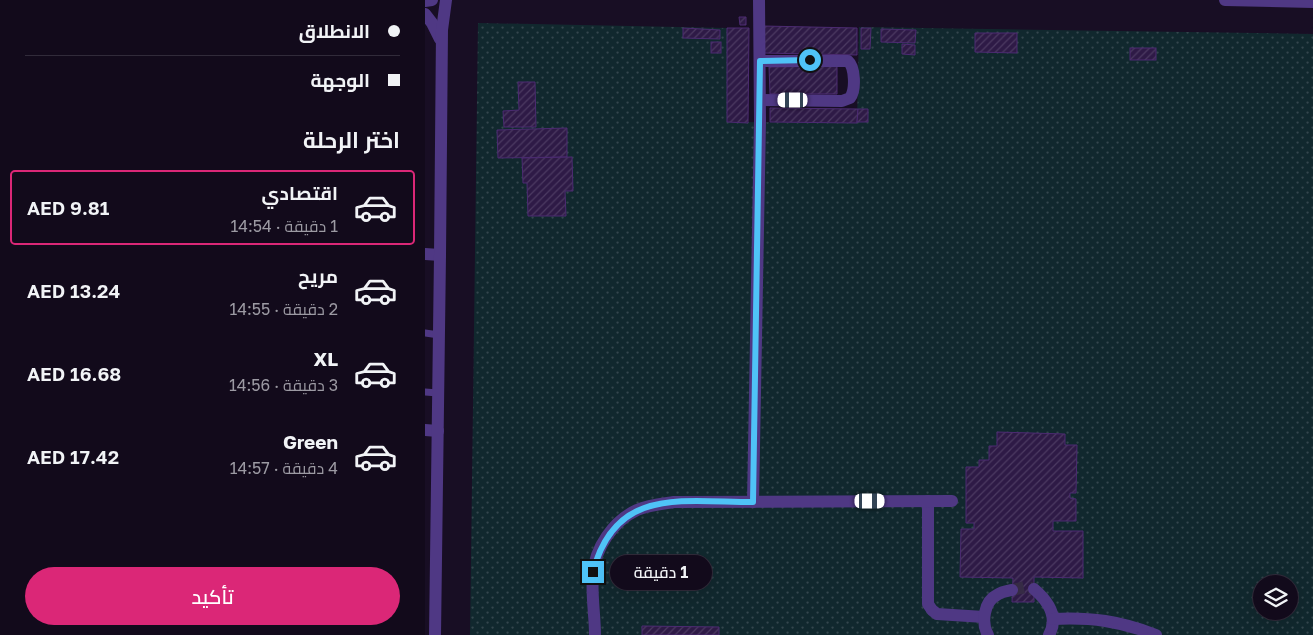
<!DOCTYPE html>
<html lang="ar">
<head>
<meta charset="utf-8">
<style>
	:root { --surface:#120a1b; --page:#1f1828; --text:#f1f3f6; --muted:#9c9aa3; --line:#312b3a; --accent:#db2777 }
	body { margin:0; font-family:"Golos Text",Cairo,sans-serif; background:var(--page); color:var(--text); direction:rtl; height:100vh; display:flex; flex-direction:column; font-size:19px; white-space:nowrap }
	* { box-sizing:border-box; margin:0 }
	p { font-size:16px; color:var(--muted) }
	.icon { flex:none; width:28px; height:28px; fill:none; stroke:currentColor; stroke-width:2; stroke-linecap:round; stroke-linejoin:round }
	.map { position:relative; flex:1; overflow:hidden; direction:ltr }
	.drawer { display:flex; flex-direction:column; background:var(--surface); width:425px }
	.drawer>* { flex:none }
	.hud { display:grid; align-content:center; height:110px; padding:0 25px; background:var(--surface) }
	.tools { position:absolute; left:828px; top:575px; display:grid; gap:10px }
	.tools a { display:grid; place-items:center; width:45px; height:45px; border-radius:50%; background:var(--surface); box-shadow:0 5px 20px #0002,0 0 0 1px var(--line); font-size:25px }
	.end { position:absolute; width:22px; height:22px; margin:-11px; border:6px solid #4fc3f7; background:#111; box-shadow:0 0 0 2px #111 }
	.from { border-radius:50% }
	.bubble { position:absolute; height:35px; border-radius:18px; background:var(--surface); box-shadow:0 5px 20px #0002,0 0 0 1px var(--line); font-size:16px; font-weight:600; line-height:35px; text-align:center; direction:rtl }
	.car { position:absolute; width:15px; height:30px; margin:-15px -8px; border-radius:6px; box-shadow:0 0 4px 1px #0007; background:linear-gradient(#fff 24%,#345 0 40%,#fff 0 76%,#345 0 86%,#fff 0) }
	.hud b { display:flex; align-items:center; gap:18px; height:48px; font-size:19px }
	.hud b+b { border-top:1px solid var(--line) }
	.hud i { width:12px; height:12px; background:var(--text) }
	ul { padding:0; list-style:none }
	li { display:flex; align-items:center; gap:15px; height:75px; margin:0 10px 8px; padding:0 15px; border:2px solid transparent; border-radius:5px }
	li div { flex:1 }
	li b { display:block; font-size:19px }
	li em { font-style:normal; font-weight:600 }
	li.selected { border-color:var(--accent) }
	li>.icon { width:45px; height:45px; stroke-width:1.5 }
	h2 { padding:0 25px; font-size:22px; line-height:60px }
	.action { display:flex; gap:10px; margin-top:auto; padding:10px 25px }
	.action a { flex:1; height:58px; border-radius:30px; background:var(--accent); color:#fff; font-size:20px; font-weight:600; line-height:58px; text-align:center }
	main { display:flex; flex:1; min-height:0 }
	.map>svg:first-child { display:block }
	.green { fill:url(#green-dots); fill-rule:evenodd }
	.building { fill:url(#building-hatch); stroke:#4c2b72 }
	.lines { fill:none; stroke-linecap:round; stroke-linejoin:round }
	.minor-tunnel { stroke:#362b45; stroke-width:12; stroke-dasharray:12 6; stroke-linecap:butt }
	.service { stroke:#4f3884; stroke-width:7 }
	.minor { stroke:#4f3884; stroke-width:12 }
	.route { stroke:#4fc3f7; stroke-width:6 }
</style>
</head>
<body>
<main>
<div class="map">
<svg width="888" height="635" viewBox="0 0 888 635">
	<defs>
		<pattern id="green-dots" width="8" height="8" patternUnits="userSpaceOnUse" patternTransform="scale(1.25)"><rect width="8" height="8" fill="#11282e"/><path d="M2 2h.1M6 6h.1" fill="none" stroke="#34464d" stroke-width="1.8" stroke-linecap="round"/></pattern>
		<pattern id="building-hatch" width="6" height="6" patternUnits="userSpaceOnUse" patternTransform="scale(1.25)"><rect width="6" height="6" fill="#2e1a46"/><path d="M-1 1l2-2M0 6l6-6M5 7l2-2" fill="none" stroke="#4c3a62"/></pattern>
	</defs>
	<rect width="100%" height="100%" fill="#180e24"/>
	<!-- green -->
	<path class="green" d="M53 23 302 28V122L432 123 434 27 888 34V635H45ZM836 584H864V611H836Z"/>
	<!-- building -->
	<g class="building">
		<polygon points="314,17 321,17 321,25 315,25"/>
		<polygon points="338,26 432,28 432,55 338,53"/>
		<polygon points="258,28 295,30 295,39 258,38"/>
		<polygon points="302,28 324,28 323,123 302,122"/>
		<polygon points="436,28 446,28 445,49 436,49"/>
		<polygon points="456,29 491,30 490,43 456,42"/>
		<polygon points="550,33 592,33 592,53 550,52"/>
		<rect x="286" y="42" width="10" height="11"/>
		<polygon points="477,44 490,45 490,55 477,54"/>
		<rect x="705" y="48" width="26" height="12"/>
		<polygon points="412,66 412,94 345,94 344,67"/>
		<polygon points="93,82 110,82 111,127 79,127 78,111 94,110"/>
		<polygon points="345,108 433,109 432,123 345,122"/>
		<polygon points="433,109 443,109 443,122 432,122"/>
		<polygon points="142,128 142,157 73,158 72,130"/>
		<polygon points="147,157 148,191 140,191 141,216 103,216 102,183 98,183 97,158"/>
		<polygon points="572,432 640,434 640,445 652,445 651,493 645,493 645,498 651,499 651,521 628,521 628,531 658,531 658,578 609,577 609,602 587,602 588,578 535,577 536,529 549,529 549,523 541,523 541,467 554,467 554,460 564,460 564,446 572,446"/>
		<polygon points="217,626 294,627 294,635 217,635"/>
	</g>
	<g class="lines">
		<!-- minor-tunnel -->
		<polyline class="minor-tunnel" points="587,590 601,587 609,589"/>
		<!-- service -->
		<g class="service">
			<polyline points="0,333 14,335"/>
			<polyline points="0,392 13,393"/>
		</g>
		<!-- minor -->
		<g class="minor">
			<polyline points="800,0 888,2"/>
			<polyline points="0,1 7,0"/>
			<polyline points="0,14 7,23 15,39"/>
			<path d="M335 61H423C430 67 431 90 425 98L417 101 335 100"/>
			<polyline points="0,254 15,255"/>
			<polyline points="0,430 13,431"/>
			<polyline points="503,501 503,604 507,610 512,614 559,617"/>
			<polyline points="328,502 335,120 334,0"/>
			<path d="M609 589C623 601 634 617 624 635"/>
			<path d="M628 619C666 617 695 621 731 635"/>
			<polyline points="10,635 15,255 17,30 21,0"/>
			<path d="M170 635C170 615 166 594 168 574 170 548 188 521 212 510 224 505 236 504 249 502L527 501"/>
			<path d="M563 635C556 623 559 601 572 595 576 592 582 591 587 590"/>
		</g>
	</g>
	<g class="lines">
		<!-- route -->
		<path class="route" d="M168 572C190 486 258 502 328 502L335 61 385 60"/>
	</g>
</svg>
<div class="tools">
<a><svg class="icon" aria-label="layers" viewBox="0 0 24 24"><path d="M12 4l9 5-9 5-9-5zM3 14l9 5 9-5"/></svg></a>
</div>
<i class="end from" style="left:385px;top:60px"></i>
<i class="end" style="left:168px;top:572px"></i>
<div class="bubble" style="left:185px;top:555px;width:102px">1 دقيقة</div>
<i class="car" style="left:368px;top:100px;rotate:270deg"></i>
<i class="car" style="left:445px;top:501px;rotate:90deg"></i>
</div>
<section class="drawer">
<div class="hud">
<b><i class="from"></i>الانطلاق</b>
<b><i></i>الوجهة</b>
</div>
<h2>اختر الرحلة</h2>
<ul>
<li class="selected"><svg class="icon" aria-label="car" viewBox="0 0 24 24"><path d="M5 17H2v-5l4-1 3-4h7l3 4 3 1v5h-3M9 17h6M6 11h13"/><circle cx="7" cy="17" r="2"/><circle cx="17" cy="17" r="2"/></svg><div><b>اقتصادي</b><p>1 دقيقة · 14:54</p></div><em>AED 9.81</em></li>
<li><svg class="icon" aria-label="car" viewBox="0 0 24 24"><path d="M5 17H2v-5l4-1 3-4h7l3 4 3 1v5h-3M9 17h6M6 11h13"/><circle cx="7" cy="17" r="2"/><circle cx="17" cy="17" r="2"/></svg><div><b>مريح</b><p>2 دقيقة · 14:55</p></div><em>AED 13.24</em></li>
<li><svg class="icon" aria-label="car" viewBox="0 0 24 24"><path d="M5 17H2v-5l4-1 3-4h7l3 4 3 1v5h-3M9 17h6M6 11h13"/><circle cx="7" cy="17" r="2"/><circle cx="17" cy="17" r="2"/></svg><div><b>XL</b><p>3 دقيقة · 14:56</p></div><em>AED 16.68</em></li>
<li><svg class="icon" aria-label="car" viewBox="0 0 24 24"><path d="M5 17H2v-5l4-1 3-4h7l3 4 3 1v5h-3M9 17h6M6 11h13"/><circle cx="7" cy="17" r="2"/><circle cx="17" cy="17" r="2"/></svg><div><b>Green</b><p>4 دقيقة · 14:57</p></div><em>AED 17.42</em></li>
</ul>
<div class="action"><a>تأكيد</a></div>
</section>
</main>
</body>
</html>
